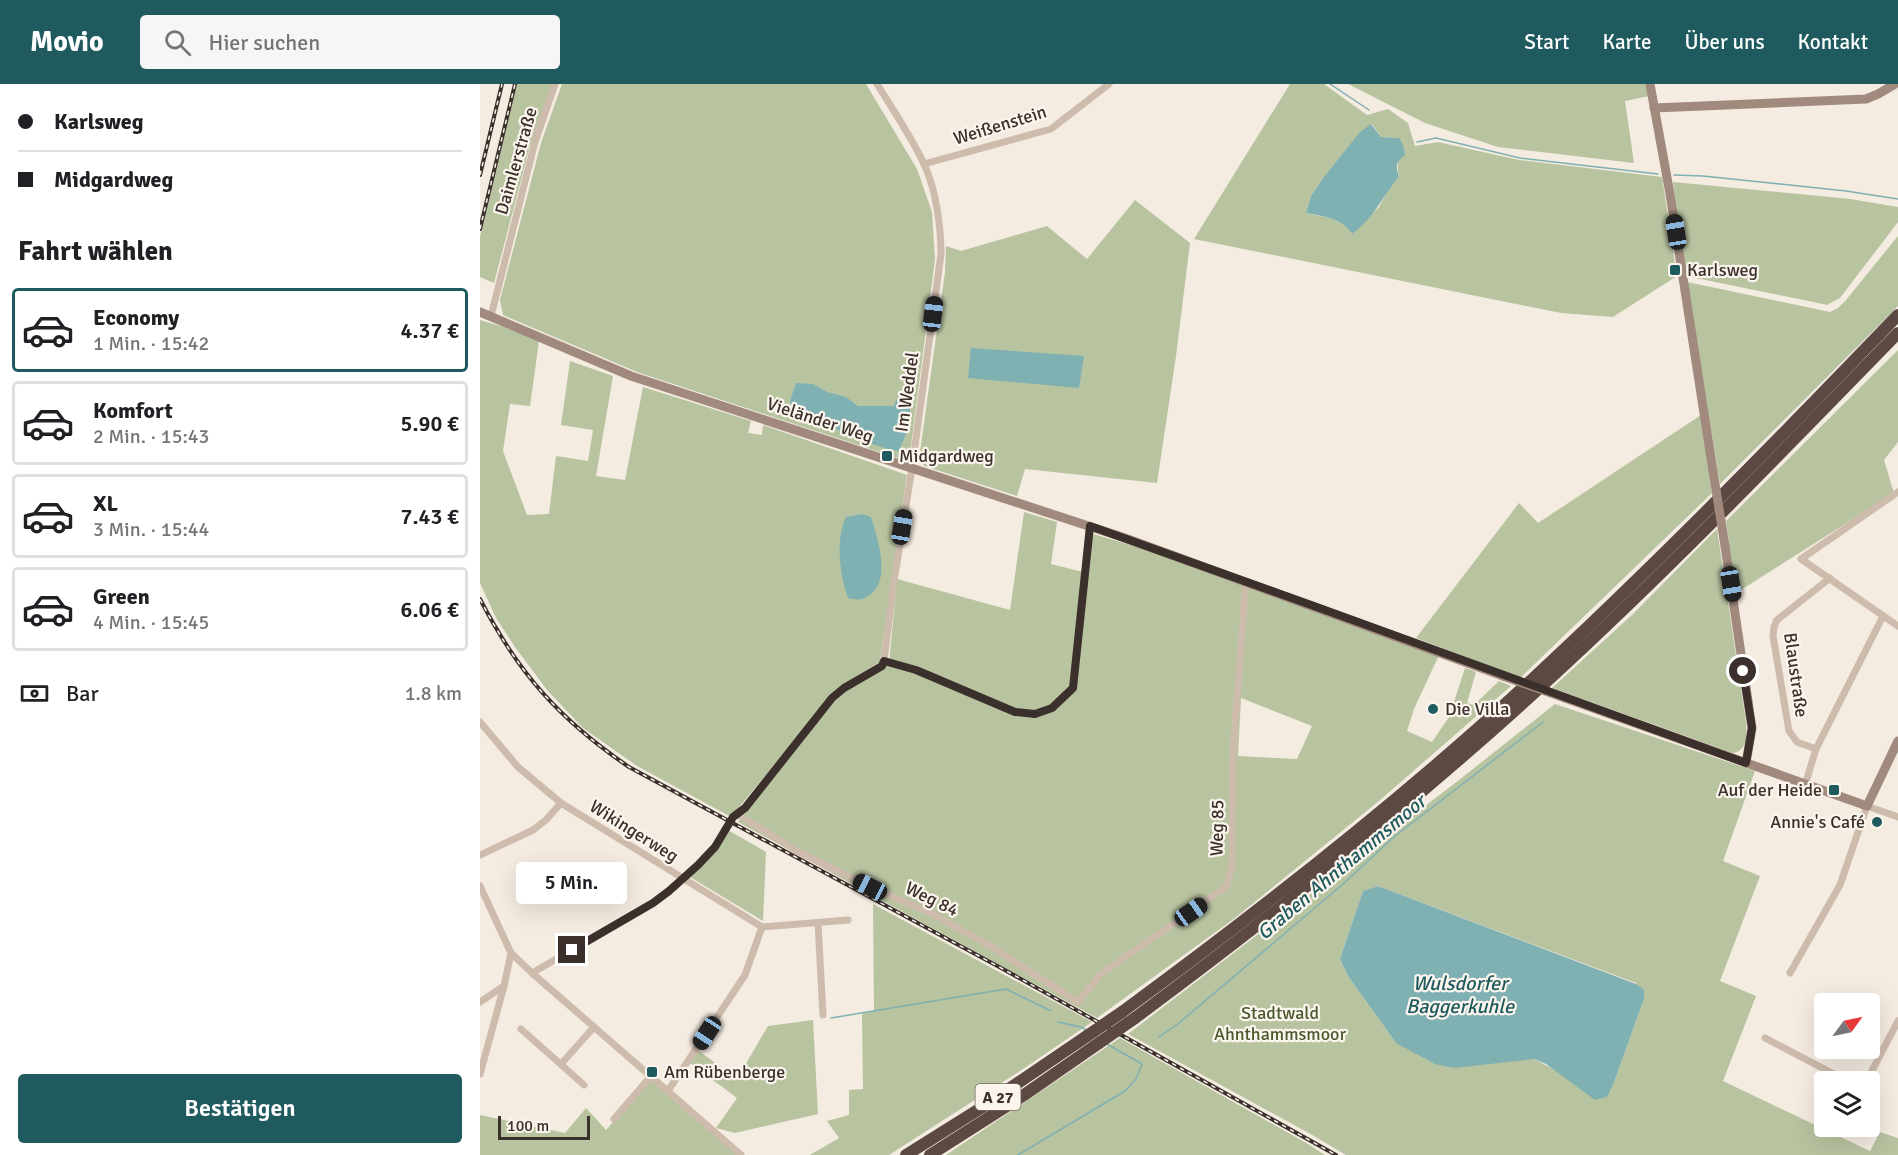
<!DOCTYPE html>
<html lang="de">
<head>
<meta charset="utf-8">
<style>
	:root { --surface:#fff; --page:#f6f6f6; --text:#202124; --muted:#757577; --line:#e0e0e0; --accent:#1f5a5e }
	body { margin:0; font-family:Signika,sans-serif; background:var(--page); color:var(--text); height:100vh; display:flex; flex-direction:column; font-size:22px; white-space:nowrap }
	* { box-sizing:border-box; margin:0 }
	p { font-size:20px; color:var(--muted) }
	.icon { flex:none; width:33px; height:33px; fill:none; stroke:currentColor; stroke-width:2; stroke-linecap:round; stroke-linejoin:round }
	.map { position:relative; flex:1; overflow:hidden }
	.panel { display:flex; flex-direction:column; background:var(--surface); width:480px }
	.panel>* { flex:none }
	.banner { display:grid; align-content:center; height:132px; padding:0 18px; background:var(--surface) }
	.needle { width:39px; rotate:57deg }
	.tools { position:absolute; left:1334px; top:909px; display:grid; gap:12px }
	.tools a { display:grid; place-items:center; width:66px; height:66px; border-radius:6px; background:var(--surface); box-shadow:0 6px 24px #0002; font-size:30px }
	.scale { position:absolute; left:18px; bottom:15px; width:92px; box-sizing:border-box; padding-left:6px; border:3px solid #3b302b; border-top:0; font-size:16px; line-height:21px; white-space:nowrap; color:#3b302b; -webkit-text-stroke:4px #fbf5ee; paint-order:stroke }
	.end { position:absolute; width:27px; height:27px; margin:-14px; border:8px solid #3b302b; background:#fff; box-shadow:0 0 0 3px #fff }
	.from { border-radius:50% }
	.bubble { position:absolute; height:42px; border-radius:6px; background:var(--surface); box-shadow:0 6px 24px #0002; font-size:20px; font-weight:600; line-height:42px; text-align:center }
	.car { position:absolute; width:18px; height:36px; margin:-18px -9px; border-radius:8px; box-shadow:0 0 4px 2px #0007; background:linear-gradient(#222 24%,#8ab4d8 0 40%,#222 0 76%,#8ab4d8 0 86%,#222 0) }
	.banner b { display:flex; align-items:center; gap:21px; height:57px; font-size:22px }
	.banner b+b { border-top:2px solid var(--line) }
	.banner i { width:15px; height:15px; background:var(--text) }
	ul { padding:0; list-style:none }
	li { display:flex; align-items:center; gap:18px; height:84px; margin:0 12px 9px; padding:0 6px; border:3px solid var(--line); border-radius:6px }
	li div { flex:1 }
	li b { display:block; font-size:22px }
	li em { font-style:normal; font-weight:600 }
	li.active { border-color:var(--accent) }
	li>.icon { width:54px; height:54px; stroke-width:1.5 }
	h2 { padding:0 18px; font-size:27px; line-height:72px }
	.pay { display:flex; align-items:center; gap:15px; height:66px; padding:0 18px; font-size:22px }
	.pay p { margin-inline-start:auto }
	.action { display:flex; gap:12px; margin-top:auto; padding:12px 18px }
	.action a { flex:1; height:69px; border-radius:6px; background:var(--accent); color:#fff; font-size:24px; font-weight:600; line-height:69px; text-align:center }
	header { display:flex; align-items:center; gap:36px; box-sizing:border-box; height:84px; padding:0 30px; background:var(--accent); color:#fff }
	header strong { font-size:28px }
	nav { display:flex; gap:33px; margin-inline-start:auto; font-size:21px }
	.search { width:420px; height:54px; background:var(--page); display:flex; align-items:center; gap:15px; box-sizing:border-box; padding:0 21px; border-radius:6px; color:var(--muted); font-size:22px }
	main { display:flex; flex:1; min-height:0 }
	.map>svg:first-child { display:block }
	.green { fill:#b8c4a0; fill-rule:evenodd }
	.water { fill:#7fb0b2 }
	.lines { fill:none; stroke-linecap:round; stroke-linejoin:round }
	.stream { stroke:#7fb0b2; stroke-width:1.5 }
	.street { stroke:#cdbbac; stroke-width:7 }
	.secondary { stroke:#a18a7d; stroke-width:9 }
	.highway { stroke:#5c4a42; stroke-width:12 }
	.rail-casing { stroke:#3b302b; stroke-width:4 }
	.rail { stroke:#fbf5ee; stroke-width:1.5; stroke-dasharray:4.5; stroke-linecap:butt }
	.secondary-bridge { stroke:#a18a7d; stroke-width:9 }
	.highway-bridge { stroke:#5c4a42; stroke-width:12 }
	.route { stroke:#3b302b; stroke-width:8 }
	.poi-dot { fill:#1f5a5e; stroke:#fbf5ee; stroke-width:2 }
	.labels { text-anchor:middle; stroke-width:4.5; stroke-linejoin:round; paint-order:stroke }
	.shield { fill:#fbf5ee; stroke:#756b66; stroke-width:1.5 }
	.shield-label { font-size:16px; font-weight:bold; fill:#3b302b }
	.street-label { font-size:18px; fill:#3b302b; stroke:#fbf5ee }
	.poi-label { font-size:18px; fill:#3b302b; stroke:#fbf5ee; text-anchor:start }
	.park-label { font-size:18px; fill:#4a5a2e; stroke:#fbf5ee }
	.water-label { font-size:20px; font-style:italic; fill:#1f5a5e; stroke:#fbf5ee }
</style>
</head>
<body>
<header>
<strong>Movio</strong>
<div class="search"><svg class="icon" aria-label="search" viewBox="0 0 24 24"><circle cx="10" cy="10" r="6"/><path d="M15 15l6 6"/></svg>Hier suchen</div>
<nav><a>Start</a><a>Karte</a><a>Über uns</a><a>Kontakt</a></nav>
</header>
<main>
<section class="panel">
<div class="banner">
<b><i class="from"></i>Karlsweg</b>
<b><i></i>Midgardweg</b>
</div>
<h2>Fahrt wählen</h2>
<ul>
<li class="active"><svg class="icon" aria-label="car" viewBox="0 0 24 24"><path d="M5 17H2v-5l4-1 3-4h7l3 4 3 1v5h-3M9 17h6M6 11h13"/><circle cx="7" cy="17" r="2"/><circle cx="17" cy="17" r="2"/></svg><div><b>Economy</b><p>1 Min. · 15:42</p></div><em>4.37 €</em></li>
<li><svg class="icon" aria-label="car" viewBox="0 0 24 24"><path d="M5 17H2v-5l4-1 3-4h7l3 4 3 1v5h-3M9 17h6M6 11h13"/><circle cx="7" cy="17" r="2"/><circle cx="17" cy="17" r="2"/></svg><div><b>Komfort</b><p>2 Min. · 15:43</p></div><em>5.90 €</em></li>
<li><svg class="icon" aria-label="car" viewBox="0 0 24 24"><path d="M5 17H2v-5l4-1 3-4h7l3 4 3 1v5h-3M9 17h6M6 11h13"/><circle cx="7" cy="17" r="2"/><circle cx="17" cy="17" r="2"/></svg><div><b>XL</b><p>3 Min. · 15:44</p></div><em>7.43 €</em></li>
<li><svg class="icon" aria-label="car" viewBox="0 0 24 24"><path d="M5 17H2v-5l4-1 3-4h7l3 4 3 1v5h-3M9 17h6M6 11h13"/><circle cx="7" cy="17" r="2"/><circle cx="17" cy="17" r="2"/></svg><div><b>Green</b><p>4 Min. · 15:45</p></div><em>6.06 €</em></li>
</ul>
<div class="pay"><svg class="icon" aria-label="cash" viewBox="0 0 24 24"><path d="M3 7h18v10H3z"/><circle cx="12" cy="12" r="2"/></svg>Bar<p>1.8 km</p></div>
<div class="action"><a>Bestätigen</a></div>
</section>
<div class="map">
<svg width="1418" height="1071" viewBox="0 0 1418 1071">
	<rect width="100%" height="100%" fill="#f4ebe1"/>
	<!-- green -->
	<g class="green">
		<polygon points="36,0 72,0 50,62 14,199 0,193 0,153"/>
		<polygon points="82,0 386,0 437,85 452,128 455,175 430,370 423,376 157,288 23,231 20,216 61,59"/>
		<path d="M810 0H844L887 31 908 25 928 39 935 62 958 58 1039 76 1182 93 1197 192 1133 233 1081 229 714 155ZM892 40 901 53 919 54C919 68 916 80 919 93L908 106 899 123 872 150C859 132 845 134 826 129L831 112 843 94 880 49Z"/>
		<polygon points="868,0 1166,0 1169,12 1145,17 1154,79 1018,63 945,39"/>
		<polygon points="1193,98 1370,115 1418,123 1418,138 1360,214 1347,221 1338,219 1206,192"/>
		<polygon points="655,116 710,159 696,272 677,399 545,385 537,412 444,382 439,375 465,188 466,162 481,167 567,142 607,175"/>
		<polygon points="1418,152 1418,222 1240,400 1207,198 1350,228 1358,224 1366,216"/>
		<polygon points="0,236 24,243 59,257 50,322 30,320 23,367 47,431 69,430 76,372 108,377 113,346 81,341 90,277 133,292 116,392 145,396 163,303 271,337 268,349 282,351 283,341 427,391 400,578 363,600 350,613 251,733 157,682 103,644 67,606 35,563 16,534 0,499"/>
		<polygon points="1418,266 1418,358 1404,376 1414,409 1256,509 1246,437"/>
		<polygon points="1221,331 1232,409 1040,594 936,554 1039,419 1058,439"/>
		<path d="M544 428 577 438 571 480 607 489 613 450 671 467 959 571 934 625 927 647 952 658 969 633 985 584 996 588 987 619 994 621 1019 597 1031 602 899 717 755 834 617 934 258 738 353 617 378 598 409 580 417 495 530 526ZM761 614 832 642 817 675 758 672Z"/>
		<path d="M1237 445 1266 638C1267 652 1268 666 1253 669L1072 604 1153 530Z"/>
		<path d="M1075 620 1275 687 1243 777 1280 792 1240 897 1276 912 1243 997 1390 1067 1400 1048 1418 1054V1071H866L834 1052 648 950 979 696ZM898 802 1156 899 1164 915 1133 1001 1126 1013 1054 975 916 959 868 892 860 875 883 807Z"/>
		<polygon points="248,746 286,768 283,837 210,793 238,765"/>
		<polygon points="393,820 612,938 546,983 409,1071 330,1071 359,1054 347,1037 369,1031 369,1006 383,1005 382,930 394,927"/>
		<polygon points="333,936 338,1030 255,1049 236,1044 257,1014 210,979 219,967 257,995 288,942"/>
		<polygon points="640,954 828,1060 845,1071 466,1071"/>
		<polygon points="171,995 258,1071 0,1071 0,1031 85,1049 106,1024 126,1046"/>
	</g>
	<!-- water -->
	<g class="water">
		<path d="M891 40 901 53 919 54 923 61 925 71C915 78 916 82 919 93 902 113 894 134 872 150 860 133 845 133 826 129L831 112 843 94 880 48Z"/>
		<polygon points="491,264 604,272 599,304 488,294"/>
		<path d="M316 299 333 300 347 308 366 313 378 322H414L419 310 427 308C434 329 428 347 419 367L411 366 389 359 349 342 328 338 315 331 310 317Z"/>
		<path d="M382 430 391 433C398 456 415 504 382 515 379 516 372 515 368 514 360 490 355 457 366 433Z"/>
		<polygon points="898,802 1156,900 1164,906 1164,915 1133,1001 1127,1013 1115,1016 1066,980 1054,975 974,984 955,980 916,959 868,892 860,875 883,807"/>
	</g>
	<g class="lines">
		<!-- stream -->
		<g class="stream">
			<polyline points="850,0 889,26"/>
			<polyline points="937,58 956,54 1040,74 1178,90"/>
			<polyline points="1194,91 1223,92 1366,107 1418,115"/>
			<polyline points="351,934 526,905 571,927"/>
			<polyline points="578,938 601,943 606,946"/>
			<polyline points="679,953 699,939 863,800 915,752 1063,638"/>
			<polyline points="538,1071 645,1007 656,995 662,980 627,960"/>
		</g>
		<!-- street -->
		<g class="street">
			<polyline points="444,80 571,45 629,0"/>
			<polyline points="11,232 55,58 75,0"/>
			<polyline points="1418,408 1321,475 1418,542"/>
			<polyline points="404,577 436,586 535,628 555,630 572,624 593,604 610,442"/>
			<polyline points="0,638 38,683 81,719 282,843 368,836"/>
			<polyline points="1336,665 1317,658 1309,647 1293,552 1294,543 1297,536 1350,494"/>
			<polyline points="1325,701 1336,665 1403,532"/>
			<polyline points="257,730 317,767 390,803 451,829 510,862 598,918 621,890 746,803 752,783 753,667 766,497"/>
			<polyline points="0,771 53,746 66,736 81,719"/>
			<polyline points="0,802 31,869 52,889 261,1071"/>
			<polyline points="338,839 343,931"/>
			<path d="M52 889 173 819 189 807 218 781 235 763 253 733 265 724 352 613 364 604 402 582 404 577 413 504 432 384 461 170C461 143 456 105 444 80 431 52 413 26 397 0"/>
			<polyline points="1310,889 1360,801 1387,722 1418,733"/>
			<polyline points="0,918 24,902"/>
			<polyline points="41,945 104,1001"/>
			<polyline points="1285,954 1369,998"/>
			<polyline points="81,980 114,943"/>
			<polyline points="0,990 24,902 31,869"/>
			<polyline points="1386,998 1418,937"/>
			<polyline points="188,1007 265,891 282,843"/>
			<polyline points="134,1035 171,992"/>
		</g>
		<!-- secondary -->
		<g class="secondary">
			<polyline points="1170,0 1190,110 1233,387"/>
			<polyline points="1174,24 1386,15 1398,10 1415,0"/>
			<polyline points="0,228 151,292 645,454 1023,592"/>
			<polyline points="1245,462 1272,644 1266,679"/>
			<polyline points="1085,614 1387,722 1418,657"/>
		</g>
		<!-- highway -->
		<g class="highway">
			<path d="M642 928C777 829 910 725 1034 612 1167 490 1293 361 1418 231"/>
			<path d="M655 934C789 835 919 731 1043 619 1174 501 1295 375 1418 249"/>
			<polyline points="426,1071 501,1024 607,952"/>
			<polyline points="450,1071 544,1011 619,959"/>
		</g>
		<defs>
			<g id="rail">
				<polyline points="0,91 22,0"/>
				<polyline points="0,145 35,0"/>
				<path d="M0 515C38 589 80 636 149 683L523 885 856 1071"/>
			</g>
		</defs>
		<!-- rail casing -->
		<use href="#rail" class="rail-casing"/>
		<!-- rail -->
		<use href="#rail" class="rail"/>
		<!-- secondary-bridge -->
		<g class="secondary-bridge">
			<polyline points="1233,387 1245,462"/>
			<polyline points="1023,592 1085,614"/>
		</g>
		<!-- highway-bridge -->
		<g class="highway-bridge">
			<polyline points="607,952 642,928"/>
			<polyline points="619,959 655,934"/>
		</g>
	</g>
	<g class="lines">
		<!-- route -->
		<polyline class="route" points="92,866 173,819 189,807 218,781 235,763 253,733 265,724 352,614 364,604 402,582 404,577 436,586 535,628 555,630 572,624 593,604 610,442 834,522 1266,679 1272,644 1263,587"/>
	</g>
	<!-- markers -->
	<g class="poi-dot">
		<rect x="1189" y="180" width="12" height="12" rx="3"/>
		<rect x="401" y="366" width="12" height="12" rx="3"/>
		<circle cx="953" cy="625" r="6"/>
		<rect x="1348" y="700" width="12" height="12" rx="3"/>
		<circle cx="1397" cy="738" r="6"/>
		<rect x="166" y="982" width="12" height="12" rx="3"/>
	</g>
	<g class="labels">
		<!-- shield labels -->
		<rect class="shield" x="495.5" y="1000" width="45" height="26" rx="4.5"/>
		<g class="shield-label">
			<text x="518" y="1019">A 27</text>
		</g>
		<!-- street labels -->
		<g class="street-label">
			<text transform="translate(520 41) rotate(-17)" y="6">Weißenstein</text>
			<text transform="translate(36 77) rotate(-74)" y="6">Daimlerstraße</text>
			<text transform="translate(427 308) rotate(-82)" y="6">Im Weddel</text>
			<text transform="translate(340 336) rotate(18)" y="6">Vieländer Weg</text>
			<text transform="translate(1316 591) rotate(82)" y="6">Blaustraße</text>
			<text transform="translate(737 744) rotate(-89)" y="6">Weg 85</text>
			<text transform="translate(154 747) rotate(32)" y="6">Wikingerweg</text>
			<text transform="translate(452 815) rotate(26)" y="6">Weg 84</text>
		</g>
		<!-- poi labels -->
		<g class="poi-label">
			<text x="1207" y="192">Karlsweg</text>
			<text x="419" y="378">Midgardweg</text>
			<text x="965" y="631">Die Villa</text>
			<text x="1342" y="712" text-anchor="end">Auf der Heide</text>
			<text x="1385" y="744" text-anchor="end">Annie's Café</text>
			<text x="184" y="994">Am Rübenberge</text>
		</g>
		<!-- park labels -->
		<g class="park-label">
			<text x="800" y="935">Stadtwald<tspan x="800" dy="21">Ahnthammsmoor</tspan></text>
		</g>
		<!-- water labels -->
		<g class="water-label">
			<text transform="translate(861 783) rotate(-40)" y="7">Graben Ahnthammsmoor</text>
			<text x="980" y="906">Wulsdorfer<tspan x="980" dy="23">Baggerkuhle</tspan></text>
		</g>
	</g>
</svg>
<div class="tools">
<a><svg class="needle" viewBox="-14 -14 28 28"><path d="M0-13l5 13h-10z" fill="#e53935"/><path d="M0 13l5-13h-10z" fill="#757577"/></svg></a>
<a><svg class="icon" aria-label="layers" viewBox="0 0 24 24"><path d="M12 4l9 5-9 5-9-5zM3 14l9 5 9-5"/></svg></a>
</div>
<div class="scale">100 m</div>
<i class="end from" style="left:1263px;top:587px"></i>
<i class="end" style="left:92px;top:866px"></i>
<div class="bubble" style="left:36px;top:778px;width:111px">5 Min.</div>
<i class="car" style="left:1196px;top:148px;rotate:351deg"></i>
<i class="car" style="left:453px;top:230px;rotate:7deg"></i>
<i class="car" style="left:422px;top:443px;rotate:9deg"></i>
<i class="car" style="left:1251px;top:500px;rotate:171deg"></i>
<i class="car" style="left:390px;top:803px;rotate:297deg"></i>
<i class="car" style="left:711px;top:828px;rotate:55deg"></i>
<i class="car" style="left:227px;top:949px;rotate:213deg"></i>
</div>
</main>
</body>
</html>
